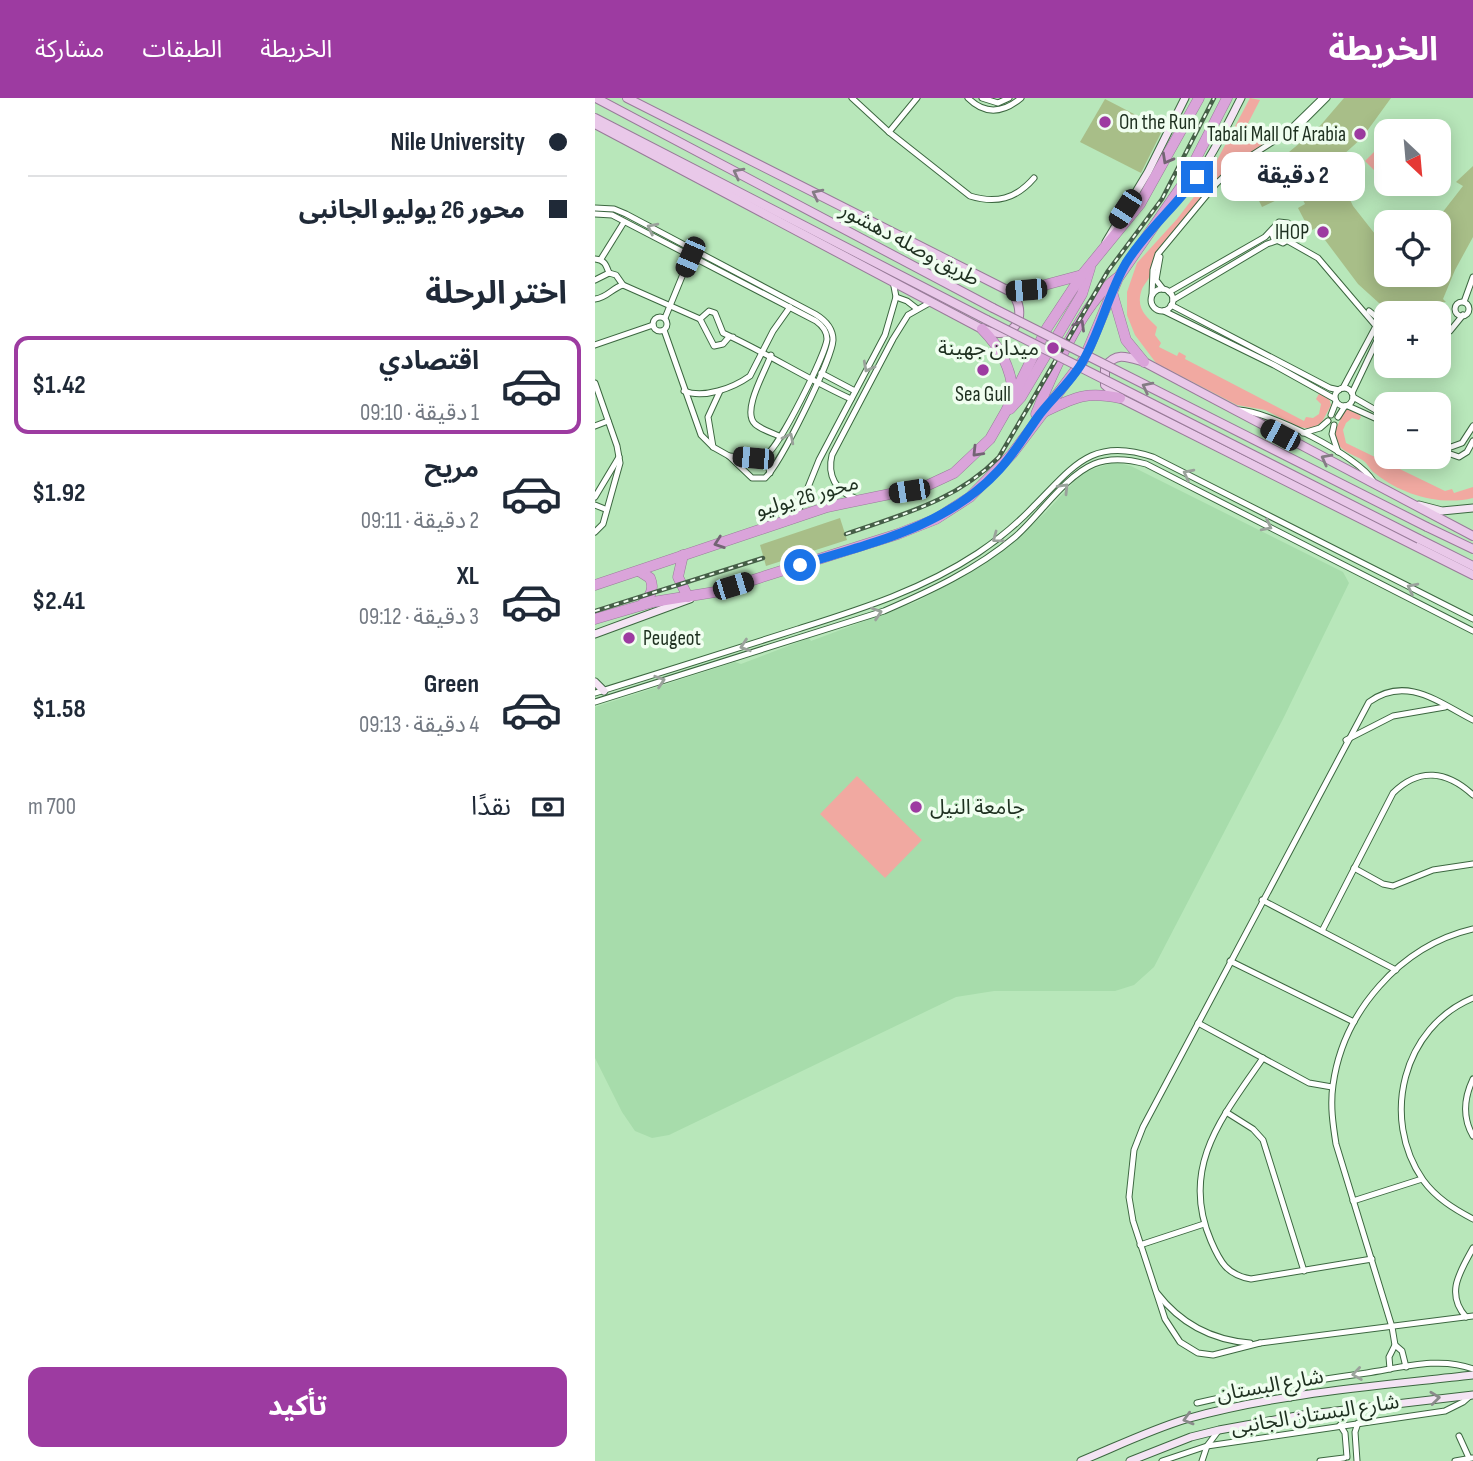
<!DOCTYPE html>
<html lang="ar">
<head>
<meta charset="utf-8">
<style>
	:root { --surface:#fff; --page:#f2f2f3; --text:#1f2937; --muted:#747a83; --line:#e0e1e3; --accent:#9d3ba1 }
	body { margin:0; font-family:"Sofia Sans Condensed","Noto Sans Arabic",sans-serif; background:var(--page); color:var(--text); direction:rtl; height:100vh; display:flex; flex-direction:column; font-size:26px; white-space:nowrap }
	* { box-sizing:border-box; margin:0 }
	p { font-size:23px; color:var(--muted) }
	.icon { flex:none; width:38px; height:38px; fill:none; stroke:currentColor; stroke-width:2; stroke-linecap:round; stroke-linejoin:round }
	.map { position:relative; flex:1; overflow:hidden; direction:ltr }
	.panel { display:flex; flex-direction:column; background:var(--surface); width:595px }
	.panel>* { flex:none }
	.hud { display:grid; align-content:center; height:154px; padding:0 28px; background:var(--surface) }
	.needle { width:46px; rotate:154deg }
	.controls { position:absolute; left:779px; top:21px; display:grid; gap:14px }
	.controls a { display:grid; place-items:center; width:77px; height:77px; border-radius:14px; background:var(--surface); box-shadow:0 4px 18px #0003; font-size:35px }
	.end { position:absolute; width:32px; height:32px; margin:-16px; border:9px solid #1a73e8; background:#fff; box-shadow:0 0 0 4px #fff }
	.from { border-radius:50% }
	.bubble { position:absolute; height:49px; border-radius:14px; background:var(--surface); box-shadow:0 4px 18px #0003; font-size:23px; font-weight:700; line-height:49px; text-align:center; direction:rtl }
	.car { position:absolute; width:21px; height:42px; margin:-21px -10px; border-radius:9px; box-shadow:0 0 5px 2px #0007; background:linear-gradient(#222 24%,#8ab4d8 0 40%,#222 0 76%,#8ab4d8 0 86%,#222 0) }
	.hud b { display:flex; align-items:center; gap:24px; height:66px; font-size:26px }
	.hud b+b { border-top:2px solid var(--line) }
	.hud i { width:18px; height:18px; background:var(--text) }
	ul { padding:0; list-style:none }
	li { display:flex; align-items:center; gap:21px; height:98px; margin:0 14px 10px; padding:0 14px; border:4px solid transparent; border-radius:14px }
	li div { flex:1 }
	li b { display:block; font-size:26px }
	li em { font-style:normal; font-weight:700 }
	li.selected { border-color:var(--accent) }
	li>.icon { width:63px; height:63px; stroke-width:1.5 }
	h2 { padding:0 28px; font-size:32px; line-height:84px }
	.pay { display:flex; align-items:center; gap:18px; height:77px; padding:0 28px; font-size:26px }
	.pay p { margin-inline-start:auto }
	.button { display:flex; gap:14px; margin-top:auto; padding:14px 28px }
	.button a { flex:1; height:80px; border-radius:14px; background:var(--accent); color:#fff; font-size:28px; font-weight:700; line-height:80px; text-align:center }
	header { display:flex; align-items:center; gap:42px; box-sizing:border-box; height:98px; padding:0 35px; background:var(--accent); color:#fff }
	header strong { font-size:33px }
	nav { display:flex; gap:38px; margin-inline-start:auto; font-size:24px }
	main { display:flex; flex:1; min-height:0 }
	.map>svg:first-child { display:block }
	.built { fill:#a7dcab }
	.green { fill:#f1a9a1 }
	.building { fill:#a8be88 }
	.lines { fill:none; stroke-linecap:round; stroke-linejoin:round }
	.street-casing { stroke:#3c6740; stroke-width:7 }
	.secondary-casing { stroke:#3c6740; stroke-width:9 }
	.primary-casing { stroke:#987b99; stroke-width:10 }
	.highway-casing { stroke:#987b99; stroke-width:11 }
	.street { stroke:#fff; stroke-width:5 }
	.secondary { stroke:#f4e4f4; stroke-width:7 }
	.primary { stroke:#e9c8e9; stroke-width:8 }
	.highway { stroke:#daa4da; stroke-width:10 }
	.rail-casing { stroke:#455e47; stroke-width:4.5 }
	.rail { stroke:#f0fef0; stroke-width:2; stroke-dasharray:5; stroke-linecap:butt }
	.primary-bridge-casing { stroke:#987b99; stroke-width:10; stroke-linecap:butt }
	.primary-bridge { stroke:#e9c8e9; stroke-width:8 }
	.oneway { stroke:#736474 }
	.oneway2 { stroke:#847c84 }
	.oneway3 { stroke:#9aa29b }
	.oneway4 { stroke:#898a8a }
	.route { stroke:#1a73e8; stroke-width:9 }
	.poi-dot { fill:#9d3ba1; stroke:#f0fef0; stroke-width:2.5 }
	.labels { text-anchor:middle; stroke-width:7; stroke-linejoin:round; paint-order:stroke }
	.poi-label { font-size:21px; fill:#1e3020; stroke:#f0fef0; text-anchor:start }
	.street-label { font-size:21px; fill:#1e3020; stroke:#f0fef0 }
</style>
</head>
<body>
<header>
<strong>الخريطة</strong>
<nav><a>الخريطة</a><a>الطبقات</a><a>مشاركة</a></nav>
</header>
<main>
<div class="map">
<svg width="878" height="1363" viewBox="0 0 878 1363">
	<rect width="100%" height="100%" fill="#b8e7ba"/>
	<!-- built -->
	<polygon class="built" points="519,364 536,368 748,474 754,485 689,619 559,869 539,887 520,893 399,893 361,899 74,1037 57,1040 40,1033 27,1014 0,960 0,609 140,564 146,566 214,540 216,543 323,503 388,467 417,445 450,415 487,375"/>
	<!-- green -->
	<g class="green">
		<path d="M655 0 665 2 649 33 652 43 664 44 670 41 672 44 680 39 678 35 681 32 685 37 631 71 563 151C558 160 558 168 555 177 554 182 549 186 547 191 540 210 551 218 562 229L560 237 566 245 564 249 582 258 584 254 591 258 590 261 709 323 711 319 718 320 724 316 726 306 721 301 725 294 734 300 736 307 727 324 717 331 704 329 670 312 642 307 561 265 540 237 532 217V194L542 165 582 121 611 83Z"/>
		<polygon points="791,42 791,86 796,86 795,92 788,93 785,78 770,63"/>
		<path d="M754 311 763 315 766 319 764 322 757 320 751 325 748 332 751 345 850 393 857 391 859 395 878 389V400C846 408 807 397 781 376 776 373 774 368 770 364 760 356 745 355 741 341 737 332 743 329 745 322 747 316 747 314 754 311Z"/>
		<polygon points="262,678 327,742 290,780 225,716"/>
	</g>
	<!-- building -->
	<g class="building">
		<polygon points="749,0 796,0 767,40 738,66 758,108 791,150 791,177 844,177 844,124 840,124 868,88 861,84 878,68 878,139 860,172 848,201 851,204 847,204 844,214 795,215 763,186 721,130 715,133 703,110 710,106 703,92 667,109 653,80 667,73 665,69 677,63 679,67 695,59 694,54 724,29"/>
		<polygon points="510,1 568,31 546,75 485,44"/>
		<polygon points="245,420 252,442 171,468 165,447"/>
	</g>
	<g class="lines">
		<defs>
			<g id="street">
				<path d="M257 0 294 34 375 98C401 106 421 101 439 80"/>
				<path d="M373 0C390 17 408 15 426 0"/>
				<polyline points="387,0 403,5 414,0"/>
				<polyline points="701,31 732,0"/>
				<polyline points="294,34 322,0"/>
				<path d="M0 110 19 111 31 116 220 216C230 222 238 230 238 242 237 261 185 367 170 380H157L134 358 118 349 106 337 69 232"/>
				<path d="M0 116 17 117 221 223C228 228 232 233 232 241 231 256 184 349 172 356 160 362 147 359 134 358"/>
				<polyline points="693,143 723,160 780,227"/>
				<polyline points="565,159 561,182 568,191"/>
				<path d="M0 161C10 162 11 167 14 175L0 182"/>
				<polyline points="6,161 29,124"/>
				<polyline points="14,175 21,177 28,187 105,221"/>
				<circle cx="567" cy="202" r="11"/>
				<polyline points="574,194 670,139 684,124 693,125 698,135 696,140 688,145 679,141 676,133"/>
				<polyline points="557,197 558,172 563,156 621,86 640,68 690,36 727,0"/>
				<polyline points="301,199 312,203 321,210"/>
				<path d="M0 201C12 200 17 190 28 187"/>
				<polyline points="578,202 672,146 681,143"/>
				<polyline points="869,204 878,179"/>
				<circle cx="867" cy="211" r="7"/>
				<polyline points="576,207 735,290 744,292"/>
				<polyline points="569,213 679,267 740,301"/>
				<polyline points="774,213 785,222"/>
				<circle cx="65" cy="226" r="7"/>
				<polyline points="70,220 95,159"/>
				<path d="M138 239H134L128 246 119 248 105 221 114 213 120 215 128 235C172 255 212 281 256 301"/>
				<polyline points="844,241 855,233 868,217"/>
				<polyline points="0,247 58,227"/>
				<path d="M176 257C171 272 146 313 160 326 167 332 178 335 186 339"/>
				<polyline points="226,275 260,293"/>
				<polyline points="0,285 22,348 25,365 8,426 0,434"/>
				<circle cx="749" cy="299" r="9"/>
				<polyline points="748,290 780,230"/>
				<path d="M89 293C109 301 138 290 155 278L178 233 195 209"/>
				<polyline points="757,295 786,234"/>
				<polyline points="758,299 791,318"/>
				<polyline points="753,308 791,325"/>
				<path d="M644 312C673 313 764 358 778 383"/>
				<polyline points="736,317 741,304"/>
				<polyline points="743,319 750,308"/>
				<polyline points="739,327 737,336 743,354"/>
				<polyline points="0,328 13,323"/>
				<polyline points="708,335 725,330 733,323"/>
				<polyline points="844,344 856,349 867,345 878,328"/>
				<polyline points="118,349 113,319 125,293"/>
				<polyline points="844,352 864,359 872,354 878,343"/>
				<polyline points="165,358 173,367 175,375"/>
				<polyline points="0,399 24,359"/>
				<path d="M260 400C241 394 232 377 237 357L298 241 313 217 336 204"/>
				<polyline points="0,407 10,411"/>
				<polyline points="201,419 224,362 290,237 301,199 298,183"/>
				<path d="M0 595C68 574 135 553 203 531 266 511 327 492 383 455 404 441 423 425 440 407 478 369 497 338 558 359L878 521"/>
				<path d="M0 604 289 513C335 493 381 472 420 439 444 418 470 378 499 366 516 359 533 361 551 366L878 533"/>
				<polyline points="751,642 798,618 850,609"/>
				<polyline points="759,770 788,786 798,788 838,772 878,766"/>
				<polyline points="667,802 801,872"/>
				<path d="M727 833 798 695C824 669 852 673 878 697"/>
				<polyline points="635,863 759,924"/>
				<path d="M878 900C808 929 785 1020 828 1082 841 1100 859 1111 878 1121"/>
				<polyline points="603,925 714,985 737,989"/>
				<path d="M668 960C628 1018 584 1069 616 1143 625 1164 632 1177 656 1181L777 1161"/>
				<path d="M878 981C869 1000 867 1019 878 1038"/>
				<polyline points="631,1014 658,1031 668,1042 709,1173"/>
				<polyline points="758,1103 827,1081"/>
				<polyline points="545,1147 609,1126"/>
				<path d="M562 1195C585 1225 617 1242 655 1245"/>
				<path d="M871 1219C850 1195 865 1174 878 1150"/>
				<path d="M665 1245 618 1257 603 1255 585 1244 570 1221 538 1123 534 1099 539 1052 548 1029 774 604C811 577 843 604 878 622"/>
				<polyline points="665,1245 878,1218"/>
				<polyline points="800,1247 807,1253 811,1269"/>
				<path d="M795 1271 794 1259 800 1247 797 1229 741 1046C738 1027 735 1007 738 987 748 914 805 848 878 831"/>
				<path d="M602 1305C658 1292 714 1283 772 1275 805 1270 845 1258 878 1271"/>
				<polyline points="745,1327 750,1335 752,1359"/>
				<polyline points="864,1338 874,1360"/>
				<polyline points="567,1363 612,1348 850,1313 868,1304 876,1297"/>
				<polyline points="607,1363 612,1348 624,1332"/>
				<polyline points="725,1363 749,1360"/>
				<polyline points="762,1363 760,1334 763,1325"/>
				<polyline points="860,1363 877,1360"/>
			</g>
			<g id="secondary">
				<path d="M580 103C610 75 627 37 646 0"/>
				<polyline points="511,144 553,74 590,0"/>
				<polyline points="824,407 847,413 878,410"/>
				<polyline points="0,536 95,501"/>
				<polyline points="0,584 9,593"/>
				<polyline points="695,1299 717,1283"/>
				<path d="M486 1363C520 1349 555 1332 591 1321 684 1295 782 1288 878 1277"/>
				<polyline points="535,1363 596,1339 624,1332 707,1317 878,1297"/>
			</g>
			<g id="primary">
				<polyline points="1,0 398,210"/>
				<polyline points="0,20 392,222"/>
				<path d="M0 26 387 231C392 232 398 235 403 235 428 236 429 207 416 194L32 0"/>
				<polyline points="832,429 878,451"/>
				<path d="M878 438 549 264C533 259 521 253 510 269V287L525 300 878 477"/>
				<polyline points="824,441 878,468"/>
			</g>
			<g id="highway">
				<polyline points="416,194 431,192 487,177"/>
				<polyline points="517,194 531,242 549,264"/>
				<path d="M387 231C405 249 416 269 418 295"/>
				<polyline points="415,311 426,299 487,196 495,170"/>
				<path d="M449 314C480 299 491 293 525 300"/>
				<path d="M441 316C457 276 487 205 522 180"/>
				<polyline points="88,457 83,479 93,499"/>
				<path d="M44 473 55 480C60 492 55 498 47 507"/>
				<polyline points="0,487 232,409 329,389 359,375 395,341 411,313 452,230 487,177 545,106 604,0"/>
				<polyline points="0,521 58,504 120,494 303,436 341,421 375,399 417,356 489,261 523,180 588,86 632,0"/>
			</g>
		</defs>
		<!-- street casing -->
		<use href="#street" class="street-casing"/>
		<!-- secondary casing -->
		<use href="#secondary" class="secondary-casing"/>
		<!-- primary casing -->
		<use href="#primary" class="primary-casing"/>
		<!-- highway casing -->
		<use href="#highway" class="highway-casing"/>
		<!-- street -->
		<use href="#street" class="street"/>
		<!-- secondary -->
		<use href="#secondary" class="secondary"/>
		<!-- primary -->
		<use href="#primary" class="primary"/>
		<!-- highway -->
		<use href="#highway" class="highway"/>
		<defs>
			<g id="rail">
				<path d="M251 436C308 416 361 403 404 359L513 173 567 101 619 0"/>
				<polyline points="0,513 168,460"/>
			</g>
		</defs>
		<!-- rail casing -->
		<use href="#rail" class="rail-casing"/>
		<!-- rail -->
		<use href="#rail" class="rail"/>
		<defs>
			<g id="primary-bridge">
				<polyline points="398,210 832,429"/>
				<polyline points="392,222 824,441"/>
			</g>
		</defs>
		<!-- primary-bridge casing -->
		<use href="#primary-bridge" class="primary-bridge-casing"/>
		<!-- primary-bridge -->
		<use href="#primary-bridge" class="primary-bridge"/>
	</g>
	<!-- one-way arrows -->
	<defs><path id="oneway-chevron" d="M-2-3.5L2.5 0L-2 3.5" fill="none" stroke-width="1.6" stroke-linecap="round" stroke-linejoin="round" transform="scale(1.75)"/></defs>
	<g class="oneway">
		<use href="#oneway-chevron" transform="translate(572 61) rotate(119)"/>
		<use href="#oneway-chevron" transform="translate(485 227) rotate(-60)"/>
		<use href="#oneway-chevron" transform="translate(382 354) rotate(134)"/>
		<use href="#oneway-chevron" transform="translate(124 445) rotate(161)"/>
	</g>
	<g class="oneway2">
		<use href="#oneway-chevron" transform="translate(143 75) rotate(-152)"/>
		<use href="#oneway-chevron" transform="translate(222 96) rotate(-153)"/>
		<use href="#oneway-chevron" transform="translate(552 289) rotate(-153)"/>
		<use href="#oneway-chevron" transform="translate(731 361) rotate(-152)"/>
	</g>
	<g class="oneway3">
		<use href="#oneway-chevron" transform="translate(57 130) rotate(-153)"/>
		<use href="#oneway-chevron" transform="translate(273 269) rotate(118)"/>
		<use href="#oneway-chevron" transform="translate(194 340) rotate(-63)"/>
		<use href="#oneway-chevron" transform="translate(593 376) rotate(-153)"/>
		<use href="#oneway-chevron" transform="translate(469 390) rotate(-46)"/>
		<use href="#oneway-chevron" transform="translate(672 428) rotate(27)"/>
		<use href="#oneway-chevron" transform="translate(402 440) rotate(143)"/>
		<use href="#oneway-chevron" transform="translate(817 490) rotate(-153)"/>
		<use href="#oneway-chevron" transform="translate(282 515) rotate(-18)"/>
		<use href="#oneway-chevron" transform="translate(150 548) rotate(162)"/>
		<use href="#oneway-chevron" transform="translate(65 583) rotate(-18)"/>
		<use href="#oneway-chevron" transform="translate(762 1276) rotate(172)"/>
	</g>
	<g class="oneway4">
		<use href="#oneway-chevron" transform="translate(840 1300) rotate(-6)"/>
		<use href="#oneway-chevron" transform="translate(593 1321) rotate(164)"/>
	</g>
	<g class="lines">
		<!-- route -->
		<path class="route" d="M205 467C276 445 352 429 404 372 420 355 431 335 445 316 459 298 477 283 488 263 506 232 513 196 531 165 551 133 580 109 602 79"/>
	</g>
	<!-- markers -->
	<g class="poi-dot">
		<circle cx="510" cy="24" r="7"/>
		<circle cx="765" cy="36" r="7"/>
		<circle cx="728" cy="134" r="7"/>
		<circle cx="458" cy="250" r="7"/>
		<circle cx="388" cy="272" r="7"/>
		<circle cx="34" cy="540" r="7"/>
		<circle cx="321" cy="709" r="7"/>
	</g>
	<g class="labels">
		<!-- poi labels -->
		<g class="poi-label">
			<text x="524" y="31">On the Run</text>
			<text x="751" y="43" text-anchor="end">Tabali Mall Of Arabia</text>
			<text x="714" y="141" text-anchor="end">IHOP</text>
			<text x="444" y="257" text-anchor="end">ميدان جهينة</text>
			<text x="388" y="303" text-anchor="middle">Sea Gull</text>
			<text x="48" y="547">Peugeot</text>
			<text x="335" y="716">جامعة النيل</text>
		</g>
		<!-- street labels -->
		<g class="street-label">
			<text transform="translate(315 146) rotate(28)" y="7">طريق وصله دهشور</text>
			<text transform="translate(212 398) rotate(-16)" y="7">محور 26 يوليو</text>
			<text transform="translate(675 1287) rotate(-10)" y="7">شارع البستان</text>
			<text transform="translate(720 1316) rotate(-9)" y="7">شارع البستان الجانبى</text>
		</g>
	</g>
</svg>
<div class="controls">
<a><svg class="needle" viewBox="-14 -14 28 28"><path d="M0-13l5 13h-10z" fill="#e53935"/><path d="M0 13l5-13h-10z" fill="#747a83"/></svg></a>
<a><svg class="icon" aria-label="locate" viewBox="0 0 24 24"><circle cx="12" cy="12" r="6"/><path d="M12 2v4M12 18v4M2 12h4M18 12h4"/></svg></a>
<a>+</a>
<a>−</a>
</div>
<i class="end from" style="left:205px;top:467px"></i>
<i class="end" style="left:602px;top:79px"></i>
<div class="bubble" style="left:626px;top:54px;width:144px">2 دقيقة</div>
<i class="car" style="left:530px;top:111px;rotate:213deg"></i>
<i class="car" style="left:95px;top:159px;rotate:203deg"></i>
<i class="car" style="left:431px;top:192px;rotate:265deg"></i>
<i class="car" style="left:685px;top:337px;rotate:298deg"></i>
<i class="car" style="left:158px;top:360px;rotate:275deg"></i>
<i class="car" style="left:314px;top:393px;rotate:261deg"></i>
<i class="car" style="left:138px;top:488px;rotate:73deg"></i>
</div>
<section class="panel">
<div class="hud">
<b><i class="from"></i>Nile University</b>
<b><i></i>محور 26 يوليو الجانبى</b>
</div>
<h2>اختر الرحلة</h2>
<ul>
<li class="selected"><svg class="icon" aria-label="car" viewBox="0 0 24 24"><path d="M5 17H2v-5l4-1 3-4h7l3 4 3 1v5h-3M9 17h6M6 11h13"/><circle cx="7" cy="17" r="2"/><circle cx="17" cy="17" r="2"/></svg><div><b>اقتصادي</b><p>1 دقيقة · 09:10</p></div><em>$1.42</em></li>
<li><svg class="icon" aria-label="car" viewBox="0 0 24 24"><path d="M5 17H2v-5l4-1 3-4h7l3 4 3 1v5h-3M9 17h6M6 11h13"/><circle cx="7" cy="17" r="2"/><circle cx="17" cy="17" r="2"/></svg><div><b>مريح</b><p>2 دقيقة · 09:11</p></div><em>$1.92</em></li>
<li><svg class="icon" aria-label="car" viewBox="0 0 24 24"><path d="M5 17H2v-5l4-1 3-4h7l3 4 3 1v5h-3M9 17h6M6 11h13"/><circle cx="7" cy="17" r="2"/><circle cx="17" cy="17" r="2"/></svg><div><b>XL</b><p>3 دقيقة · 09:12</p></div><em>$2.41</em></li>
<li><svg class="icon" aria-label="car" viewBox="0 0 24 24"><path d="M5 17H2v-5l4-1 3-4h7l3 4 3 1v5h-3M9 17h6M6 11h13"/><circle cx="7" cy="17" r="2"/><circle cx="17" cy="17" r="2"/></svg><div><b>Green</b><p>4 دقيقة · 09:13</p></div><em>$1.58</em></li>
</ul>
<div class="pay"><svg class="icon" aria-label="cash" viewBox="0 0 24 24"><path d="M3 7h18v10H3z"/><circle cx="12" cy="12" r="2"/></svg>نقدًا<p>700 m</p></div>
<div class="button"><a>تأكيد</a></div>
</section>
</main>
</body>
</html>
